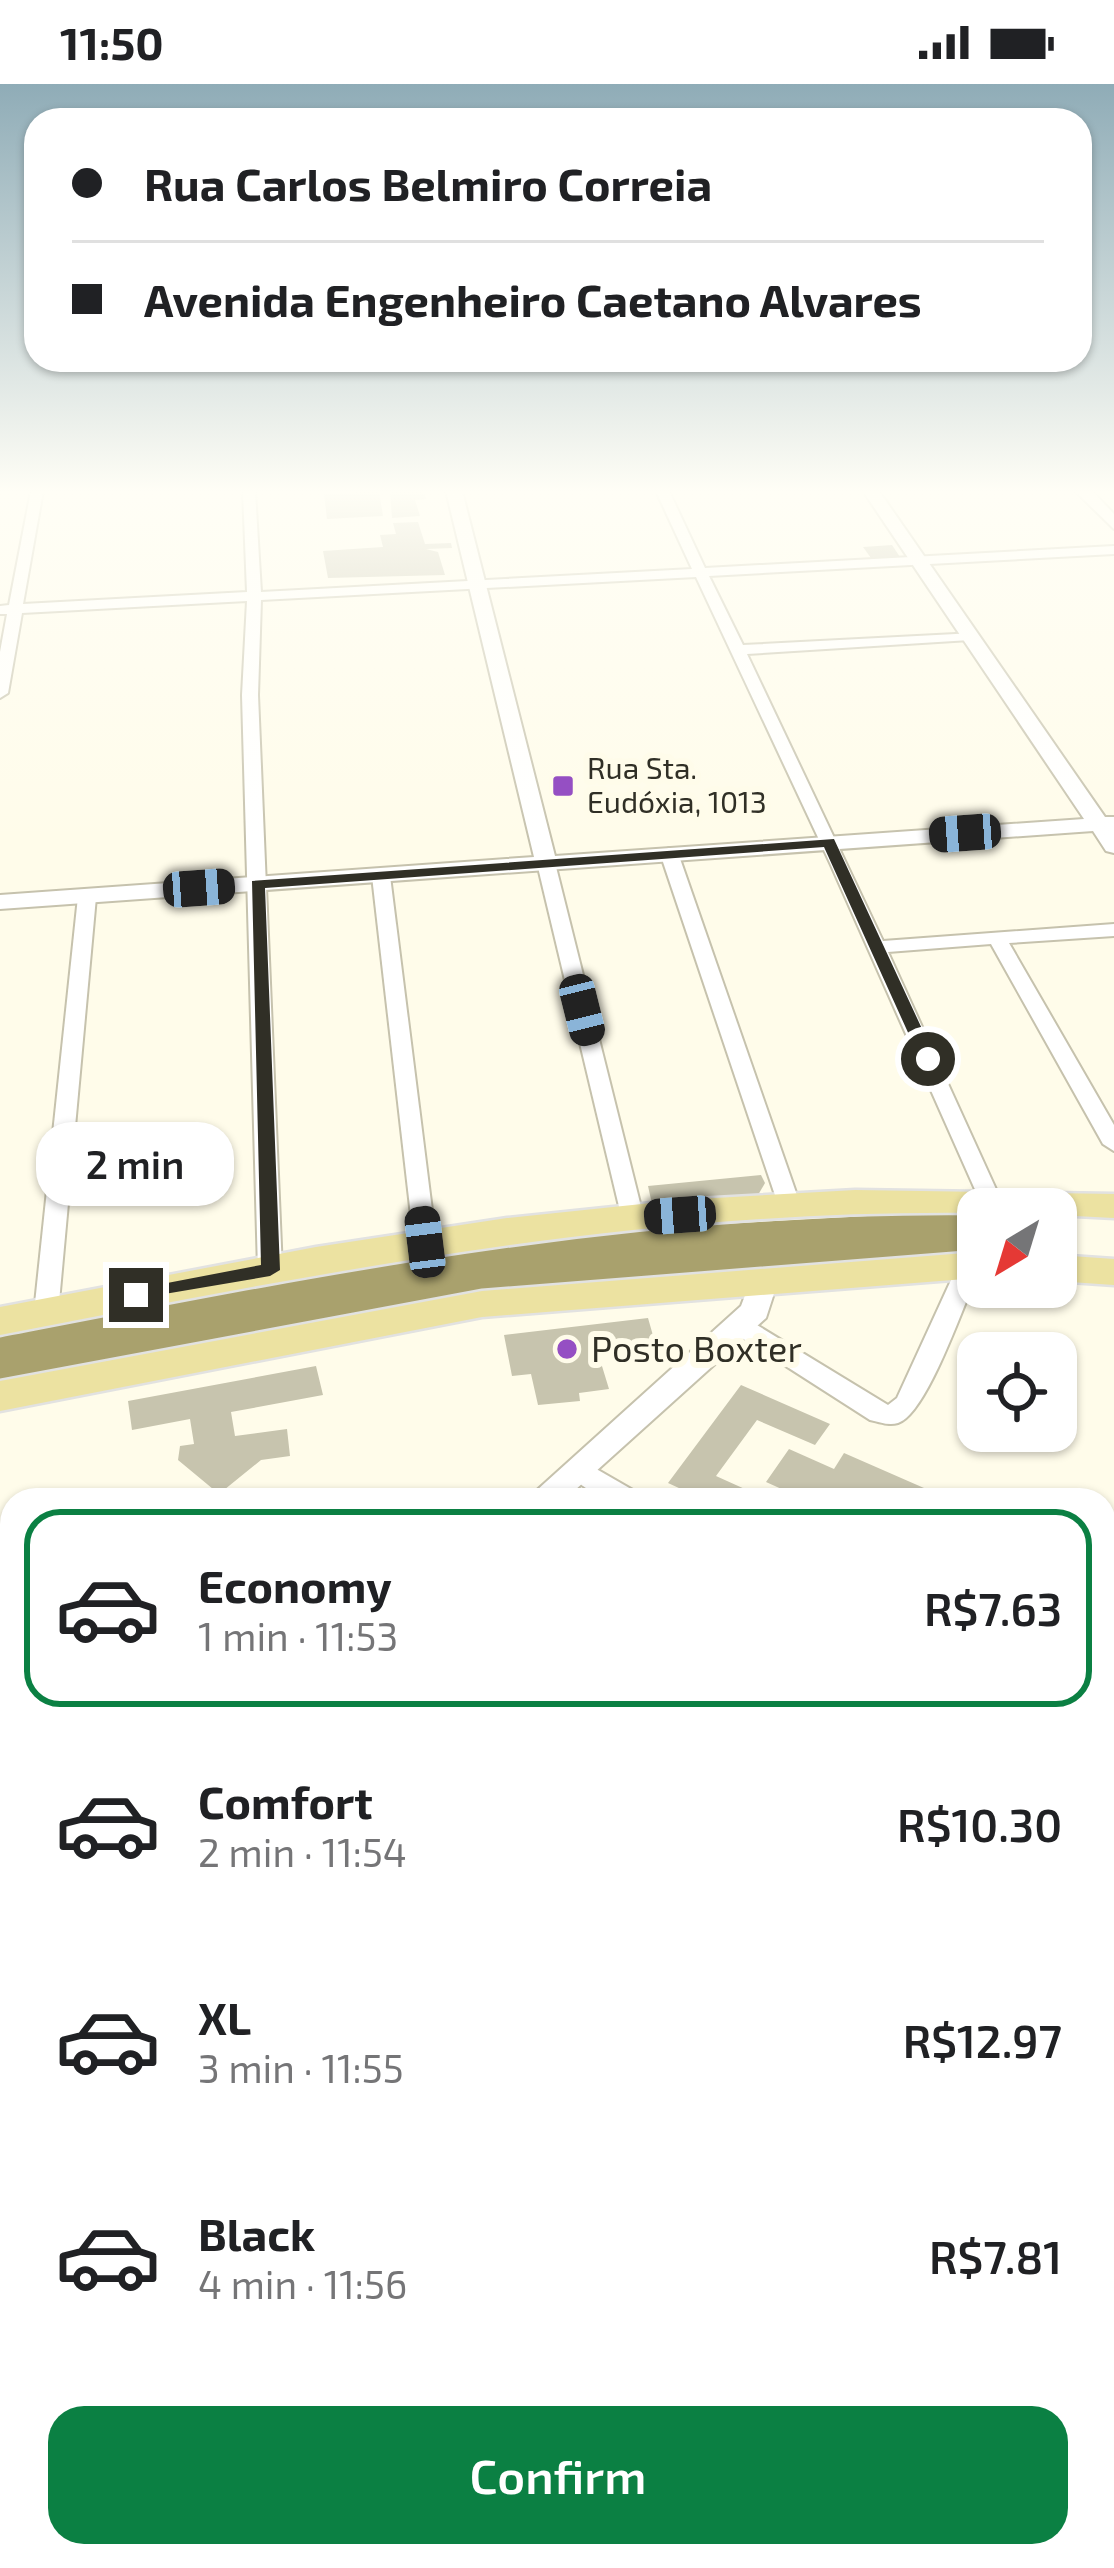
<!DOCTYPE html>
<html lang="en">
<head>
<meta charset="utf-8">
<style>
	:root { --surface:#fff; --page:#f2f2f2; --text:#202124; --muted:#757577; --line:#e0e0e0; --accent:#0b8043 }
	body { margin:0; font-family:"Exo 2",sans-serif; background:var(--page); color:var(--text); height:100vh; display:flex; flex-direction:column; font-size:45px; white-space:nowrap }
	* { box-sizing:border-box; margin:0 }
	p { font-size:39px; color:var(--muted) }
	.icon { flex:none; width:66px; height:66px; fill:none; stroke:currentColor; stroke-width:2; stroke-linecap:round; stroke-linejoin:round }
	.map { position:relative; flex:1; overflow:hidden }
	.details { position:absolute; left:0px; top:1404px; width:1116px; height:1080px; display:flex; flex-direction:column; background:var(--surface); border-radius:36px 36px 0 0; box-shadow:0 3px 9px #0004 }
	.details>* { flex:none }
	.top-card { position:absolute; left:24px; top:24px; width:1068px; height:264px; border-radius:36px; box-shadow:0 3px 9px #0004; display:grid; align-content:center; height:264px; padding:0 48px; background:var(--surface) }
	.needle { width:78px; rotate:218deg }
	.buttons { position:absolute; left:957px; top:1104px; display:grid; gap:24px }
	.buttons a { display:grid; place-items:center; width:120px; height:120px; border-radius:24px; background:var(--surface); box-shadow:0 3px 9px #0004; font-size:60px }
	.end { position:absolute; width:54px; height:54px; margin:-27px; border:15px solid #302f26; background:#fff; box-shadow:0 0 0 6px #fff }
	.from { border-radius:50% }
	.bubble { position:absolute; height:84px; border-radius:36px; background:var(--surface); box-shadow:0 3px 9px #0004; font-size:39px; font-weight:600; line-height:84px; text-align:center }
	.car { position:absolute; width:36px; height:72px; margin:-36px -18px; border-radius:15px; box-shadow:0 0 9px 3px #0007; background:linear-gradient(#222 24%,#8ab4d8 0 40%,#222 0 76%,#8ab4d8 0 86%,#222 0) }
	.top-card b { display:flex; align-items:center; gap:42px; height:114px; font-size:45px }
	.top-card b+b { border-top:3px solid var(--line) }
	.top-card i { width:30px; height:30px; background:var(--text) }
	ul { padding:21px 0 0; list-style:none }
	li { display:flex; align-items:center; gap:36px; height:198px; margin:0 24px 18px; padding:0 24px; border:6px solid transparent; border-radius:36px }
	li div { flex:1 }
	li b { display:block; font-size:45px }
	li em { font-style:normal; font-weight:600 }
	li.selected { border-color:var(--accent) }
	li>.icon { width:108px; height:108px; stroke-width:1.5 }
	.cta { display:flex; gap:24px; margin-top:auto; padding:24px 48px }
	.cta a { flex:1; height:138px; border-radius:36px; background:var(--accent); color:#fff; font-size:48px; font-weight:600; line-height:138px; text-align:center }
	.status { display:flex; justify-content:space-between; align-items:center; height:84px; padding:0 60px; background:var(--surface); direction:ltr }
	.status svg { height:33px; fill:currentColor }
	.map>svg:first-child { display:block }
	.water { fill:#a9a16d }
	.building { fill:#c7c4ae }
	.lines { fill:none; stroke-linecap:round; stroke-linejoin:round }
	.minor-casing { stroke:#c6c2ad; stroke-width:4 }
	.tertiary-casing { stroke:#c6c2ad; stroke-width:4 }
	.primary-casing { stroke:#e2e2e1; stroke-width:5 }
	.path { stroke:#a4a294; stroke-width:8; stroke-dasharray:9 14; stroke-linecap:butt }
	.minor { fill:#fff; fill-rule:evenodd }
	.tertiary { fill:#fff; fill-rule:evenodd }
	.primary { fill:#ece2a1; fill-rule:evenodd }
	.route { fill:#302f26 }
	.poi-dot { fill:#954fc3; stroke:#fffcea; stroke-width:4.5 }
	.labels { text-anchor:middle; stroke-width:12; stroke-linejoin:round; paint-order:stroke }
	.far-poi-label { font-size:30px; fill:#302f26; stroke:#fffcea; text-anchor:start }
	.poi-label { font-size:36px; fill:#302f26; stroke:#fffcea; text-anchor:start }
</style>
</head>
<body>
<div class="status"><b>11:50</b><svg viewBox="0 0 49 12"><path d="M0 12V9h3v3zM5 12V6h3v6zM10 12V3h3v9zM15 12V0h3v12zM26 1h20v11H26zM47 4h2v5h-2z"/></svg></div>
<div class="map">
<svg width="1114" height="2484" viewBox="0 0 1114 2484">
	<rect width="100%" height="100%" fill="#fffcea"/>
	<!-- water -->
	<polygon class="water" points="978,1126 978,1168 762,1186 0,1302 0,1248 468,1164 685,1142"/>
	<!-- building -->
	<g class="building">
		<polygon points="379,407 383,432 327,435 324,410"/>
		<polygon points="390,407 424,407 426,415 415,416 420,432 392,434"/>
		<polygon points="418,438 425,460 451,459 452,464 426,465 438,468 445,491 328,494 323,467 383,463 380,451 396,450 393,439"/>
		<polygon points="892,461 900,473 871,474 863,463"/>
		<polygon points="761,1091 765,1099 758,1111 652,1120 648,1102"/>
		<polygon points="648,1234 656,1262 598,1269 609,1305 579,1309 580,1317 538,1321 531,1290 512,1292 504,1251"/>
		<polygon points="316,1282 323,1311 231,1328 235,1352 287,1345 290,1372 261,1376 219,1410 178,1376 180,1362 194,1360 190,1335 132,1346 128,1317"/>
		<polygon points="741,1301 830,1340 815,1361 757,1336 716,1392 747,1406 740,1416 705,1416 668,1399"/>
		<polygon points="789,1365 834,1385 844,1369 924,1404 917,1416 806,1416 766,1398"/>
	</g>
	<g class="lines">
		<defs>
			<g id="minor">
				<polygon points="31,407 43,407 23,520 247,508 243,407 255,407 261,508 692,485 656,407 669,407 705,484 1114,462 1114,470 709,492 743,561 975,549 977,552 970,556 747,570 883,857 1114,840 1114,852 1009,859 1114,1041 1114,1067 1103,1060 991,860 888,868 1000,1114 989,1121 981,1119 830,779 696,493 261,516 258,611 282,1186 278,1192 262,1192 258,1186 242,611 247,517 22,529 8,609 0,614 0,568 7,530 0,530 0,522 9,521"/>
				<polygon points="669,764 678,769 801,1123 798,1128 790,1130 779,1123 660,769"/>
				<polygon points="546,774 555,779 644,1135 633,1143 622,1135 537,779"/>
				<polygon points="381,787 390,792 436,1158 425,1166 414,1158 372,792"/>
				<polygon points="87,808 96,813 58,1229 46,1237 34,1229 78,813"/>
				<path d="M970 1173 978 1175V1189C964 1219 927 1330 898 1339 889 1342 879 1338 870 1336L731 1247 727 1241 739 1233 747 1235 888 1321 897 1314 958 1181Z"/>
				<path d="M579 1375 638 1409 642 1416C611 1416 586 1412 566 1385L570 1378Z"/>
				<polygon points="0,1599 12,1604 12,1632 0,1627"/>
				<polygon points="1104,1604 1114,1607 1114,1632 1104,1629"/>
				<polygon points="1104,1992 1114,1996 1114,2033 1104,2029"/>
				<polygon points="410,2472 455,2472 450,2484 405,2484"/>
			</g>
			<g id="tertiary">
				<polygon points="446,407 462,407 555,772 1084,735 863,407 879,407 1105,733 1114,733 1114,769 1106,767 1093,747 0,825 0,811 534,773"/>
				<polygon points="1075,407 1092,407 1114,430 1114,445"/>
				<polygon points="762,1190 777,1200 766,1234 564,1416 526,1416 741,1222 752,1193"/>
				<polygon points="12,1833 12,1876 0,1881 0,1838"/>
			</g>
			<g id="primary">
				<path d="M855 1106 1114 1110V1134L1056 1131V1125H978V1129C639 1125 330 1187 0 1251V1223L316 1163 507 1134 680 1116Z"/>
				<polygon points="978,1168 978,1194 482,1233 0,1327 0,1297 482,1207"/>
				<polygon points="1056,1171 1114,1175 1114,1201 1056,1197"/>
			</g>
		</defs>
		<!-- minor casing -->
		<use href="#minor" class="minor-casing"/>
		<!-- tertiary casing -->
		<use href="#tertiary" class="tertiary-casing"/>
		<!-- primary casing -->
		<use href="#primary" class="primary-casing"/>
		<!-- path -->
		<g class="path">
			<polyline points="0,1893 12,1907"/>
			<polyline points="0,2180 12,2182"/>
		</g>
		<!-- minor -->
		<use href="#minor" class="minor"/>
		<!-- tertiary -->
		<use href="#tertiary" class="tertiary"/>
		<!-- primary -->
		<use href="#primary" class="primary"/>
	</g>
	<!-- sky -->
	<linearGradient id="sky" x2="0" y2="1"><stop stop-color="#8facb7"/><stop offset="0.54" stop-color="#fffef6"/><stop offset="1" stop-color="#fffef6" stop-opacity="0"/></linearGradient>
	<rect width="1114" height="755" fill="url(#sky)"/>
	<!-- route -->
	<polygon class="route" points="834,755 936,975 934,979 920,975 824,763 265,804 280,1186 270,1192 129,1216 126,1211 136,1205 261,1181 252,797"/>
	<!-- markers -->
	<g class="poi-dot">
		<rect x="551" y="690" width="24" height="24" rx="6"/>
		<circle cx="567" cy="1265" r="12"/>
	</g>
	<g class="labels">
		<!-- far-poi labels -->
		<g class="far-poi-label">
			<text x="587" y="695">Rua Sta.<tspan x="587" dy="34">Eudóxia, 1013</tspan></text>
		</g>
		<!-- poi labels -->
		<g class="poi-label">
			<text x="591" y="1278">Posto Boxter</text>
		</g>
	</g>
</svg>
<div class="buttons">
<a><svg class="needle" viewBox="-14 -14 28 28"><path d="M0-13l5 13h-10z" fill="#e53935"/><path d="M0 13l5-13h-10z" fill="#757577"/></svg></a>
<a><svg class="icon" aria-label="locate" viewBox="0 0 24 24"><circle cx="12" cy="12" r="6"/><path d="M12 2v4M12 18v4M2 12h4M18 12h4"/></svg></a>
</div>
<i class="end from" style="left:928px;top:975px"></i>
<i class="end" style="left:136px;top:1211px"></i>
<div class="bubble" style="left:36px;top:1038px;width:198px">2 min</div>
<i class="car" style="left:965px;top:749px;rotate:266deg"></i>
<i class="car" style="left:199px;top:804px;rotate:86deg"></i>
<i class="car" style="left:582px;top:926px;rotate:166deg"></i>
<i class="car" style="left:680px;top:1131px;rotate:266deg"></i>
<i class="car" style="left:425px;top:1158px;rotate:353deg"></i>
<div class="top-card">
<b><i class="from"></i>Rua Carlos Belmiro Correia</b>
<b><i></i>Avenida Engenheiro Caetano Alvares</b>
</div>
<section class="details">
<ul>
<li class="selected"><svg class="icon" aria-label="car" viewBox="0 0 24 24"><path d="M5 17H2v-5l4-1 3-4h7l3 4 3 1v5h-3M9 17h6M6 11h13"/><circle cx="7" cy="17" r="2"/><circle cx="17" cy="17" r="2"/></svg><div><b>Economy</b><p>1 min · 11:53</p></div><em>R$7.63</em></li>
<li><svg class="icon" aria-label="car" viewBox="0 0 24 24"><path d="M5 17H2v-5l4-1 3-4h7l3 4 3 1v5h-3M9 17h6M6 11h13"/><circle cx="7" cy="17" r="2"/><circle cx="17" cy="17" r="2"/></svg><div><b>Comfort</b><p>2 min · 11:54</p></div><em>R$10.30</em></li>
<li><svg class="icon" aria-label="car" viewBox="0 0 24 24"><path d="M5 17H2v-5l4-1 3-4h7l3 4 3 1v5h-3M9 17h6M6 11h13"/><circle cx="7" cy="17" r="2"/><circle cx="17" cy="17" r="2"/></svg><div><b>XL</b><p>3 min · 11:55</p></div><em>R$12.97</em></li>
<li><svg class="icon" aria-label="car" viewBox="0 0 24 24"><path d="M5 17H2v-5l4-1 3-4h7l3 4 3 1v5h-3M9 17h6M6 11h13"/><circle cx="7" cy="17" r="2"/><circle cx="17" cy="17" r="2"/></svg><div><b>Black</b><p>4 min · 11:56</p></div><em>R$7.81</em></li>
</ul>
<div class="cta"><a>Confirm</a></div>
</section>
</div>
</body>
</html>
